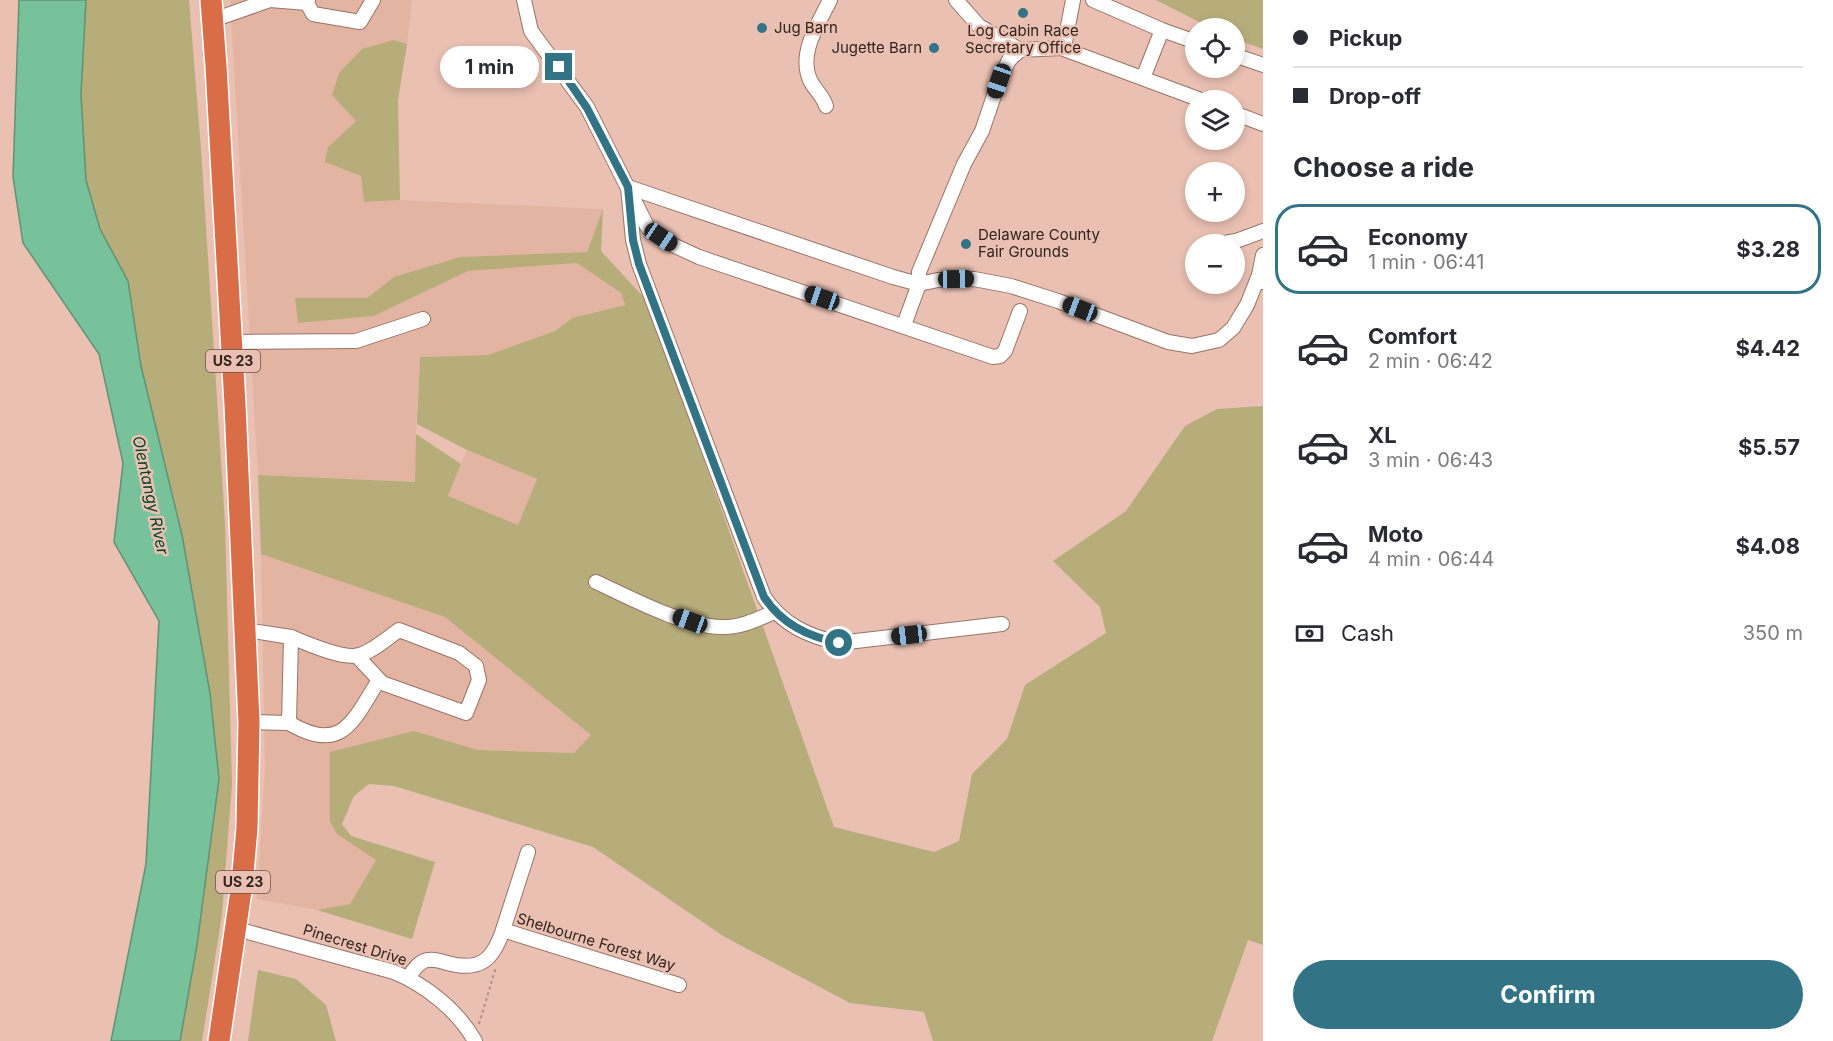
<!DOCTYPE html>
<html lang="en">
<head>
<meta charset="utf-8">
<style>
	:root { --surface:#fff; --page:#f7f7f7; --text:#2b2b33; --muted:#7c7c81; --line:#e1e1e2; --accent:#327486 }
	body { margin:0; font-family:Inter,sans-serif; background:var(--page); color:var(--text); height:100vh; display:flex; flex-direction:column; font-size:22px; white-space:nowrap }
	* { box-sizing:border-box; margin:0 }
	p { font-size:20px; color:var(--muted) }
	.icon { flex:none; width:33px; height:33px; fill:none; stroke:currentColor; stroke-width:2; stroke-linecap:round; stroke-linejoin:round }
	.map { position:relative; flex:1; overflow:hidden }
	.details { display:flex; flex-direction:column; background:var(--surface); width:570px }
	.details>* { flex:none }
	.guide { display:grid; align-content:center; height:132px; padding:0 30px; background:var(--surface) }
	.fabs { position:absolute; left:1185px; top:18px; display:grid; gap:12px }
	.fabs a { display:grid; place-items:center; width:60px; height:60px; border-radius:50%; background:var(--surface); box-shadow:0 3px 9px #0003; font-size:30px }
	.end { position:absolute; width:27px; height:27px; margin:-14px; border:8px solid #327486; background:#fff; box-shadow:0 0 0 3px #fff }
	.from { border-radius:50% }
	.bubble { position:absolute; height:42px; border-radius:21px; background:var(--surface); box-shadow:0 3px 9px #0003; font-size:20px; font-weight:700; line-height:42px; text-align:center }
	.car { position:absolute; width:18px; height:36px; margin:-18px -9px; border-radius:8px; box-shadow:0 0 4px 2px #0007; background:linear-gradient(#222 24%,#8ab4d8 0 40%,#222 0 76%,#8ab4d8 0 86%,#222 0) }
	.guide b { display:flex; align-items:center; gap:21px; height:57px; font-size:22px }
	.guide b+b { border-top:2px solid var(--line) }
	.guide i { width:15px; height:15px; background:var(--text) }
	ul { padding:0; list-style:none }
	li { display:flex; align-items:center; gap:18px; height:90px; margin:0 12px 9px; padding:0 18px; border:3px solid transparent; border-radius:24px }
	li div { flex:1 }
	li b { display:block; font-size:22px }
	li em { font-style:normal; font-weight:700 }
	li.current { border-color:var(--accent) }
	li>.icon { width:54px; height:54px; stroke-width:1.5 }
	h2 { padding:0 30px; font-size:27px; line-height:72px }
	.pay { display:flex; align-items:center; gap:15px; height:66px; padding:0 30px; font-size:22px }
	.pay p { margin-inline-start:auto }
	.action { display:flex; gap:12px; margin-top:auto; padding:12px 30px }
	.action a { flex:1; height:69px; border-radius:36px; background:var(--accent); color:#fff; font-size:24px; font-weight:700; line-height:69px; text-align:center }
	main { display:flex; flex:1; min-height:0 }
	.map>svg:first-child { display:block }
	.built { fill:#e4b4a3 }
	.green { fill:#b6ad7b }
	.water { fill:#77c29a; stroke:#629274; stroke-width:1.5 }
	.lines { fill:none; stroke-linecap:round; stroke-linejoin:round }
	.minor-casing { stroke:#987366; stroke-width:16 }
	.highway-casing { stroke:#fff; stroke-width:24 }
	.path { stroke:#b29185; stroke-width:2; stroke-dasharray:3 3; stroke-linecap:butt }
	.minor { stroke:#fff; stroke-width:14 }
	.highway { stroke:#d96d47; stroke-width:21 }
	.route { stroke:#327486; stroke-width:8 }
	.poi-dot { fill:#327486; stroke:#e9c0b2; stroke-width:2 }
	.labels { text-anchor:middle; stroke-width:5; stroke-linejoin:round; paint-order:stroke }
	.shield { fill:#e9c0b2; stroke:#69524a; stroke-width:1.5 }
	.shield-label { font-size:14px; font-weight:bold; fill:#32231d }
	.poi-label { font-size:15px; fill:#32231d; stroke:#e9c0b2; text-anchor:start }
	.street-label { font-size:15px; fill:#32231d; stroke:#e9c0b2 }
	.water-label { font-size:16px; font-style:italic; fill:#014228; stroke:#e9c0b2 }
</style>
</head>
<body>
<main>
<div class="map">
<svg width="1263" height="1041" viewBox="0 0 1263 1041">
	<rect width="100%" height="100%" fill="#e9c0b2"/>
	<!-- built -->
	<g class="built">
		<polygon points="230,0 412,0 407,44 394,40 356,121 328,147 361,176 364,202 400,200 603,209 587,252 461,257 394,277 367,298 296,298 298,323 374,316 468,271 577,263 621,293 625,305 572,318 555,331 488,355 420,357 416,434 416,482 258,475"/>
		<polygon points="467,450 537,479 518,525 448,496"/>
		<polygon points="261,554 445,617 591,735 574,753 478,750 414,731 330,752 337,834 377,860 350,904 317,910 257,899 265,768"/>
	</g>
	<!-- green -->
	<g class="green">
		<polygon points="86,0 189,0 201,149 225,523 232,784 222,915 202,1041 180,1041 197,945 219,779 210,693 182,535 141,366 128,281 100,229 86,180 81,95"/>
		<polygon points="1156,0 1263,0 1263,49 1235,39 1234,28 1211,28"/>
		<polygon points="394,40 407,44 398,100 400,200 364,202 361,176 325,162 328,147 356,121 332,95 339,73 362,49"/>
		<polygon points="603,209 601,251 648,302 834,827 934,852 959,841 972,774 1007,739 1025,685 1106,633 1100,607 1053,561 1126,511 1185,426 1217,409 1263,406 1263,945 1248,940 1212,1041 933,1041 924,1012 850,1003 723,936 593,847 394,786 369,784 354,796 342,824 351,836 435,862 412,939 317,910 350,904 376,860 337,834 330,822 330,752 414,731 478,750 574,753 591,735 445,617 261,554 258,475 415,482 416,434 461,464 448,496 518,525 537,479 467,450 417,424 420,357 488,355 555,331 572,318 625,305 621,293 577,263 468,271 374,316 298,323 295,298 367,298 394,277 460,257 587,252"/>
		<polygon points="258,970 296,979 326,1005 336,1041 248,1041"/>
	</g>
	<!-- water -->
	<polygon class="water" points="19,0 86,0 81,95 86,180 100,229 128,281 141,366 182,535 210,693 219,779 197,945 180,1041 111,1041 146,864 159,621 114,542 123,463 99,354 23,243 13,177"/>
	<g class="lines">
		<defs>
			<g id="minor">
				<polyline points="524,0 531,31 587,107 648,228 673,245 699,257 993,357 1000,356 1005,351 1020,311"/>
				<polyline points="956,0 979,26 1020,50"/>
				<polyline points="1093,0 1162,30 1196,42"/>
				<polyline points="307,3 313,14 360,22 373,0"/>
				<polyline points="213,20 270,0 307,3 308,0"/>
				<polyline points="1061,48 1201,100"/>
				<polyline points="1234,55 1263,65"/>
				<polyline points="1143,78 1162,30"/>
				<path d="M826 106C823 96 816 91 811 82 797 54 818 25 830 0"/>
				<polyline points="1234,113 1263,124"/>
				<polyline points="1219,244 1236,241 1263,231"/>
				<polyline points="1262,282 1259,275 1263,255"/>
				<polyline points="904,325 919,284 919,272 964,164 982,131 999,81 1009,60 1020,50 1061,48 1065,42 1073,0"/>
				<polyline points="232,342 356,341 423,319"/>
				<path d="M596 582C631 598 682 626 721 627 740 628 758 619 774 612"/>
				<path d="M1002 624 839 643C807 636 782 624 764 597L639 264 633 240 628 187 893 277 919 284 938 280 974 279 1011 286 1058 301 1168 342 1192 346 1219 340 1233 328 1247 305 1259 275"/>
				<polyline points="246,630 291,637 289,723 249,722"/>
				<path d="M291 637C306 643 343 660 359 655 373 651 386 639 399 630L459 653 476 666 479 680 466 713 382 683 357 656"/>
				<path d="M289 723C343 755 353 720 379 680"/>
				<path d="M237 929 394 972C426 985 458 1011 475 1041"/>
				<polyline points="503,930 528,852"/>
				<path d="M408 978C412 972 417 964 424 961 431 958 440 961 447 963 480 972 493 960 503 930L679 985"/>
			</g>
			<polyline id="highway" points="211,0 216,66 235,405 249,722 247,828 242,884 219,1041"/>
		</defs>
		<!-- minor casing -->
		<use href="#minor" class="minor-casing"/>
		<!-- highway casing -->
		<use href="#highway" class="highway-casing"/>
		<!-- path -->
		<polyline class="path" points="479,1024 496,967"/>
		<!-- minor -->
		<use href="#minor" class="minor"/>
		<!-- highway -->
		<use href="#highway" class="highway"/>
	</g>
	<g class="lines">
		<!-- route -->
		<path class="route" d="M559 67 587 108 628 187 633 240 639 264 764 597C782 624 807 636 839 643"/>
	</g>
	<!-- markers -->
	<g class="poi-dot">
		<circle cx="1023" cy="13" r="6"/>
		<circle cx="762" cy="28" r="6"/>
		<circle cx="934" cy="48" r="6"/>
		<circle cx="966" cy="244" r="6"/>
	</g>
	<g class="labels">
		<!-- shield labels -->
		<g class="shield">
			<rect x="206" y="350" width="54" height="22" rx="4.5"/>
			<rect x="216" y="871" width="54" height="22" rx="4.5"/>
		</g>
		<g class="shield-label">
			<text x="233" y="366">US 23</text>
			<text x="243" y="887">US 23</text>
		</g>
		<!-- poi labels -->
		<g class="poi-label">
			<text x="774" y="33">Jug Barn</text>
			<text x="1023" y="36" text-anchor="middle">Log Cabin Race<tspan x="1023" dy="17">Secretary Office</tspan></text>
			<text x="922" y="53" text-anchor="end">Jugette Barn</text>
			<text x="978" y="240">Delaware County<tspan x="978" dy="17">Fair Grounds</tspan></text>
		</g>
		<!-- street labels -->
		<g class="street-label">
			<text transform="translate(596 942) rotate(17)" y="5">Shelbourne Forest Way</text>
			<text transform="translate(355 945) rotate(17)" y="5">Pinecrest Drive</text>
		</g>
		<!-- water labels -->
		<g class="water-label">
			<text transform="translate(151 495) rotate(78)" y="6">Olentangy River</text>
		</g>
	</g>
</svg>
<div class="fabs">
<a><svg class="icon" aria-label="locate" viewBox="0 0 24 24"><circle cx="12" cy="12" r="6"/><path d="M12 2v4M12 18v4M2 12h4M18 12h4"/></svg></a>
<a><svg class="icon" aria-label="layers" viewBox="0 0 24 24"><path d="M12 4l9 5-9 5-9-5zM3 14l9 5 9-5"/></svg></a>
<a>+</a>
<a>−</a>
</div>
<i class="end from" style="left:839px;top:643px"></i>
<i class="end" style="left:559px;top:67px"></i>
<div class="bubble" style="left:440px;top:46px;width:99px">1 min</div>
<i class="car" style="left:999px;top:81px;rotate:199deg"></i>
<i class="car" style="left:661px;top:237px;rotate:124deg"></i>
<i class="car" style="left:956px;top:279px;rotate:89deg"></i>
<i class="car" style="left:822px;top:298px;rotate:289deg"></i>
<i class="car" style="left:1080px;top:309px;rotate:291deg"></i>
<i class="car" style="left:690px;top:621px;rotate:290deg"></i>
<i class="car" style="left:909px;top:635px;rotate:263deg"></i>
</div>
<section class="details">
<div class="guide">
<b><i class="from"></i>Pickup</b>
<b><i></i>Drop-off</b>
</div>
<h2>Choose a ride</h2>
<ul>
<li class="current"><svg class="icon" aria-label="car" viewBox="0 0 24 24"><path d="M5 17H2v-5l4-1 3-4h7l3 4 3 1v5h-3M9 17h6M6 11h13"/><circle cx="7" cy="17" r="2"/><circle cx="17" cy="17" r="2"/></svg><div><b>Economy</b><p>1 min · 06:41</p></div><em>$3.28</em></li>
<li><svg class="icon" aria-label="car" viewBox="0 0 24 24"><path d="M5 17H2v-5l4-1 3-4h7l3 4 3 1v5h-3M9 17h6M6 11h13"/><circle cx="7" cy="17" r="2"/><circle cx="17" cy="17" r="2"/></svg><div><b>Comfort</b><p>2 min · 06:42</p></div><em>$4.42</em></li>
<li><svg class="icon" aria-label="car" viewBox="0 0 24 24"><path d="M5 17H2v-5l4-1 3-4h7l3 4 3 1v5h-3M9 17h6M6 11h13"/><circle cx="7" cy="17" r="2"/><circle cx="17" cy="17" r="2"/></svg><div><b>XL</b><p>3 min · 06:43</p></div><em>$5.57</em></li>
<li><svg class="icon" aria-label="car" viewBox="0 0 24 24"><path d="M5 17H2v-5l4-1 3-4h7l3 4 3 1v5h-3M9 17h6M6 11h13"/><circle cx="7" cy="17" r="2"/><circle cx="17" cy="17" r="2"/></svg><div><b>Moto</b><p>4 min · 06:44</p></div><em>$4.08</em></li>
</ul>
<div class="pay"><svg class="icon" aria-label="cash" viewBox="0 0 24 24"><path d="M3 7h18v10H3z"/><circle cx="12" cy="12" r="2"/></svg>Cash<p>350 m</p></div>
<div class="action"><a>Confirm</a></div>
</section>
</main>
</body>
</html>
